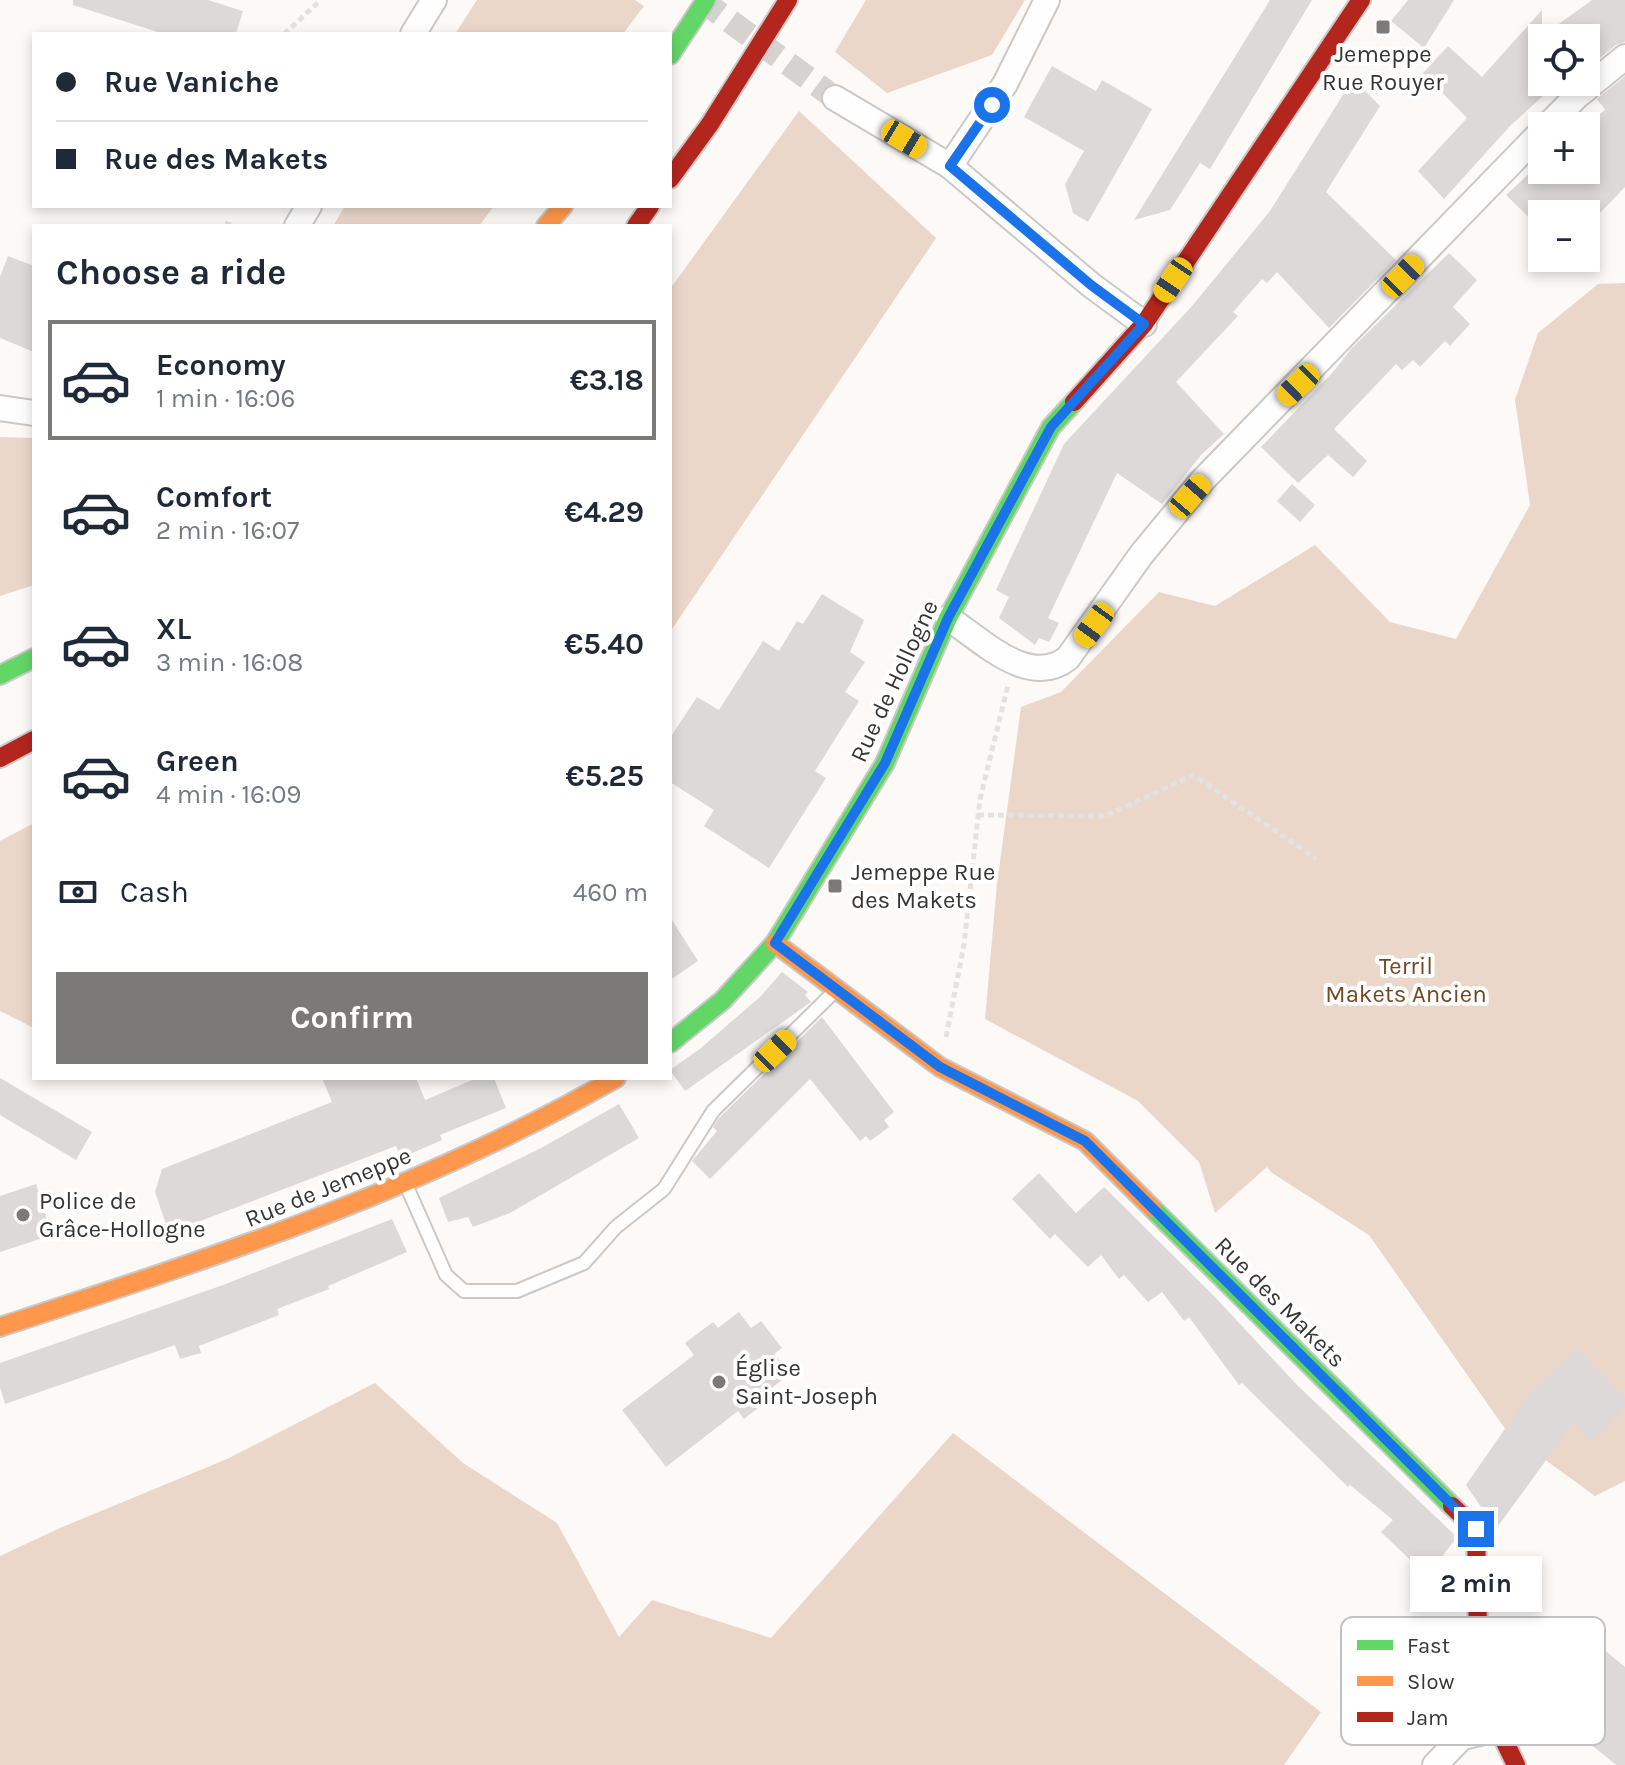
<!DOCTYPE html>
<html lang="en">
<head>
<meta charset="utf-8">
<style>
	:root { --surface:#fff; --page:#f6f6f7; --text:#1f2937; --muted:#747a83; --line:#e0e1e3; --accent:#7c7a78 }
	body { margin:0; font-family:Karla,sans-serif; background:var(--page); color:var(--text); height:100vh; display:flex; flex-direction:column; font-size:30px; white-space:nowrap }
	* { box-sizing:border-box; margin:0 }
	p { font-size:26px; color:var(--muted) }
	.icon { flex:none; width:44px; height:44px; fill:none; stroke:currentColor; stroke-width:2; stroke-linecap:round; stroke-linejoin:round }
	.map { position:relative; flex:1; overflow:hidden }
	.drawer { position:absolute; left:32px; top:224px; width:640px; height:856px; display:flex; flex-direction:column; background:var(--surface); border-radius:0px; box-shadow:0 4px 12px #0003 }
	.drawer>* { flex:none }
	.guide { position:absolute; left:32px; top:32px; width:640px; height:176px; border-radius:0px; box-shadow:0 4px 12px #0003; display:grid; align-content:center; height:176px; padding:0 24px; background:var(--surface) }
	.fabs { position:absolute; left:1528px; top:24px; display:grid; gap:16px }
	.fabs a { display:grid; place-items:center; width:72px; height:72px; border-radius:0px; background:var(--surface); box-shadow:0 4px 12px #0003; font-size:40px }
	.end { position:absolute; width:36px; height:36px; margin:-18px; border:10px solid #1a73e8; background:#fff; box-shadow:0 0 0 4px #fff }
	.from { border-radius:50% }
	.bubble { position:absolute; height:56px; border-radius:0px; background:var(--surface); box-shadow:0 4px 12px #0003; font-size:26px; font-weight:700; line-height:56px; text-align:center }
	.car { position:absolute; width:24px; height:48px; margin:-24px -12px; border-radius:10px; box-shadow:0 0 6px 2px #0007; background:linear-gradient(#f5c518 24%,#345 0 40%,#f5c518 0 76%,#345 0 86%,#f5c518 0) }
	.guide b { display:flex; align-items:center; gap:28px; height:76px; font-size:30px }
	.guide b+b { border-top:2px solid var(--line) }
	.guide i { width:20px; height:20px; background:var(--text) }
	ul { padding:0; list-style:none }
	li { display:flex; align-items:center; gap:24px; height:120px; margin:0 16px 12px; padding:0 8px; border:4px solid transparent; border-radius:0px }
	li div { flex:1 }
	li b { display:block; font-size:30px }
	li em { font-style:normal; font-weight:700 }
	li.active { border-color:var(--accent) }
	li>.icon { width:72px; height:72px; stroke-width:1.5 }
	h2 { padding:0 24px; font-size:36px; line-height:96px }
	.pay { display:flex; align-items:center; gap:20px; height:88px; padding:0 24px; font-size:30px }
	.pay p { margin-inline-start:auto }
	.button { display:flex; gap:16px; margin-top:auto; padding:16px 24px }
	.button a { flex:1; height:92px; border-radius:0px; background:var(--accent); color:#fff; font-size:32px; font-weight:700; line-height:92px; text-align:center }
	.map>svg:first-child { display:block }
	.forest { fill:#ebd7c9 }
	.building { fill:#dcd9d8 }
	.lines { fill:none; stroke-linecap:round; stroke-linejoin:round }
	.street-tunnel { stroke:#d5d2d0; stroke-width:24; stroke-dasharray:24 12; stroke-linecap:butt }
	.lane-casing { stroke:#cbc9c7; stroke-width:16 }
	.street-casing { stroke:#cbc9c7; stroke-width:28 }
	.fast-casing { stroke:#cbc9c7; stroke-width:22 }
	.slow-casing { stroke:#cbc9c7; stroke-width:22 }
	.jam-casing { stroke:#cbc9c7; stroke-width:22 }
	.path { stroke:#e3e2e2; stroke-width:5; stroke-dasharray:6 4; stroke-linecap:butt }
	.lane { stroke:#fffefe; stroke-width:12 }
	.street { stroke:#fffefe; stroke-width:24 }
	.fast { stroke:#63d668; stroke-width:18 }
	.slow { stroke:#ff974d; stroke-width:18 }
	.jam { stroke:#b3261e; stroke-width:18 }
	.route { stroke:#1a73e8; stroke-width:10 }
	.poi-dot { fill:#7c7a78; stroke:#fff; stroke-width:3 }
	.labels { text-anchor:middle; stroke-width:8; stroke-linejoin:round; paint-order:stroke }
	.poi-label { font-size:24px; fill:#373533; stroke:#fff; text-anchor:start }
	.street-label { font-size:24px; fill:#373533; stroke:#fff }
	.park-label { font-size:24px; fill:#744722; stroke:#fff }
	.key { fill:#fff; stroke:#c3c2c2; stroke-width:2 }
	.key-label { font-size:22px; fill:#373533 }
</style>
</head>
<body>
<div class="map">
<svg width="1625" height="1765" viewBox="0 0 1625 1765">
	<rect width="100%" height="100%" fill="#fcf9f7"/>
	<!-- forest -->
	<g class="forest">
		<polygon points="477,0 635,0 644,6 623,34 455,34"/>
		<polygon points="866,0 1025,0 992,55 887,93 835,52"/>
		<polygon points="799,111 936,238 670,632 670,289"/>
		<polygon points="345,206 494,206 479,226 333,226"/>
		<polygon points="1625,283 1625,1481 1595,1496 1508,1433 1369,1235 1272,1173 1267,1167 1215,1213 1199,1162 1138,1101 985,1019 997,884 1021,707 1061,692 1159,592 1215,606 1315,545 1390,622 1456,639 1530,505 1515,400 1538,333 1598,284"/>
		<polygon points="0,437 34,438 34,585 0,596"/>
		<polygon points="34,823 34,1028 0,1011 0,841"/>
		<polygon points="375,1383 463,1463 557,1523 619,1637 652,1600 771,1638 953,1433 1321,1712 1284,1765 0,1765 0,1556 60,1528 227,1459"/>
	</g>
	<!-- building -->
	<g class="building">
		<polygon points="73,0 208,0 243,11 236,34 164,34 73,5"/>
		<polygon points="1270,0 1312,0 1210,169 1200,163 1170,210 1134,220"/>
		<polygon points="1408,0 1454,0 1424,48 1391,21"/>
		<polygon points="1592,0 1625,0 1625,42 1616,45 1586,69 1586,38 1542,38 1542,97 1510,126 1444,199 1418,171 1467,118 1423,73 1448,46 1482,77 1542,10 1542,36"/>
		<polygon points="1052,66 1096,91 1102,80 1152,109 1088,222 1073,213 1065,184 1084,151 1024,117"/>
		<polygon points="1625,76 1625,187 1599,214 1542,214 1542,230 1506,195 1533,170 1586,170 1586,125 1605,110 1597,99"/>
		<polygon points="1353,79 1380,106 1326,192 1396,260 1329,328 1277,272 1267,283 1262,279 1233,312 1238,316 1176,382 1224,434 1201,455 1162,504 1117,473 1048,618 1059,623 1049,642 1039,638 1035,645 999,618 1009,597 996,590 1064,444 1193,305 1270,211"/>
		<polygon points="1449,253 1477,280 1453,307 1470,324 1450,346 1445,341 1420,367 1413,360 1402,370 1396,364 1334,429 1367,461 1353,477 1328,455 1298,483 1261,447 1333,372 1351,349"/>
		<polygon points="8,256 34,266 34,352 0,338 0,277"/>
		<polygon points="1292,484 1315,505 1300,522 1277,501"/>
		<polygon points="822,594 864,620 850,652 865,662 845,692 859,701 815,771 826,778 769,868 704,826 714,810 670,782 670,738 697,697 719,710 763,641 779,651 797,621 803,624"/>
		<polygon points="670,917 698,961 670,980"/>
		<polygon points="782,972 808,992 805,995 811,1002 685,1091 670,1070 701,1048 761,996"/>
		<polygon points="822,1017 894,1112 884,1120 889,1127 870,1141 866,1136 860,1141 810,1079 710,1179 692,1161 717,1131 713,1127 718,1119"/>
		<polygon points="0,1078 92,1132 76,1160 0,1115"/>
		<polygon points="322,1078 416,1078 425,1100 477,1078 494,1078 506,1108 440,1135 442,1140 401,1158 396,1146 169,1233 155,1192 162,1169 332,1102"/>
		<polygon points="619,1104 639,1138 510,1213 473,1227 468,1217 448,1222 439,1198 543,1147"/>
		<polygon points="1039,1173 1076,1213 1104,1187 1213,1295 1298,1386 1457,1537 1427,1576 1381,1532 1393,1520 1350,1485 1348,1487 1242,1383 1239,1385 1189,1317 1184,1321 1162,1292 1148,1302 1124,1275 1119,1279 1101,1255 1088,1267 1055,1234 1050,1239 1012,1199"/>
		<polygon points="36,1184 52,1235 0,1252 0,1196"/>
		<polygon points="392,1219 407,1252 328,1286 329,1289 277,1309 279,1315 199,1346 201,1353 180,1359 175,1345 5,1404 0,1387 0,1363 223,1285"/>
		<polygon points="739,1312 751,1328 761,1321 782,1348 774,1354 790,1374 769,1390 773,1396 744,1419 738,1411 666,1467 622,1410 694,1355 685,1343 713,1322 718,1328"/>
		<polygon points="1577,1349 1625,1398 1625,1406 1592,1442 1573,1423 1496,1529 1466,1485 1529,1394"/>
		<polygon points="1584,1633 1625,1667 1625,1765 1616,1765 1560,1719 1548,1733 1521,1711"/>
	</g>
	<g class="lines">
		<!-- street-tunnel -->
		<polyline class="street-tunnel" points="701,0 835,98"/>
		<defs>
			<polyline id="lane" points="407,1187 446,1275 464,1291 517,1291 584,1263 616,1227 664,1189 713,1111 836,990"/>
			<g id="street">
				<polyline points="413,34 434,0"/>
				<polyline points="835,98 950,166 1091,285 1144,324"/>
				<polyline points="1547,126 1576,97 1625,57"/>
				<polyline points="950,166 1005,84 1047,0"/>
				<polyline points="297,226 309,206"/>
				<polyline points="0,408 34,413"/>
				<path d="M948 618C982 640 1029 689 1068 658L1141 555 1202 481 1542 131"/>
				<polyline points="1435,1765 1462,1737 1497,1729"/>
			</g>
			<g id="fast">
				<polyline points="670,55 706,0"/>
				<polyline points="0,675 34,658"/>
				<polyline points="670,1043 723,1000 775,943 885,763 948,618 1051,427 1074,402"/>
				<polyline points="1152,1208 1452,1506"/>
			</g>
			<g id="slow">
				<polyline points="546,226 563,206"/>
				<polyline points="775,943 940,1067 1085,1141 1152,1208"/>
				<path d="M0 1327C214 1257 420 1191 616 1078"/>
			</g>
			<g id="jam">
				<polyline points="670,179 710,124 788,0"/>
				<polyline points="636,226 650,206"/>
				<polyline points="1074,402 1144,324 1361,0"/>
				<polyline points="0,758 34,740"/>
				<polyline points="1452,1506 1476,1529 1479,1688 1516,1765"/>
			</g>
		</defs>
		<!-- lane casing -->
		<use href="#lane" class="lane-casing"/>
		<!-- street casing -->
		<use href="#street" class="street-casing"/>
		<!-- fast casing -->
		<use href="#fast" class="fast-casing"/>
		<!-- slow casing -->
		<use href="#slow" class="slow-casing"/>
		<!-- jam casing -->
		<use href="#jam" class="jam-casing"/>
		<!-- path -->
		<g class="path">
			<polyline points="284,34 321,0"/>
			<polyline points="225,223 234,226"/>
			<polyline points="978,815 1106,816 1193,775 1317,859"/>
			<polyline points="946,1037 964,945 980,799 1008,685"/>
		</g>
		<!-- lane -->
		<use href="#lane" class="lane"/>
		<!-- street -->
		<use href="#street" class="street"/>
		<!-- fast -->
		<use href="#fast" class="fast"/>
		<!-- slow -->
		<use href="#slow" class="slow"/>
		<!-- jam -->
		<use href="#jam" class="jam"/>
	</g>
	<g class="lines">
		<!-- route -->
		<polyline class="route" points="992,105 950,166 1091,285 1144,324 1051,427 948,618 885,763 775,943 940,1067 1085,1141 1476,1529"/>
	</g>
	<!-- markers -->
	<g class="poi-dot">
		<rect x="1375" y="19" width="16" height="16" rx="4"/>
		<rect x="827" y="878" width="16" height="16" rx="4"/>
		<circle cx="23" cy="1215" r="8"/>
		<circle cx="719" cy="1382" r="8"/>
	</g>
	<g class="labels">
		<!-- poi labels -->
		<g class="poi-label">
			<text x="1383" y="62" text-anchor="middle">Jemeppe<tspan x="1383" dy="28">Rue Rouyer</tspan></text>
			<text x="851" y="880">Jemeppe Rue<tspan x="851" dy="28">des Makets</tspan></text>
			<text x="39" y="1209">Police de<tspan x="39" dy="28">Grâce-Hollogne</tspan></text>
			<text x="735" y="1376">Église<tspan x="735" dy="28">Saint-Joseph</tspan></text>
		</g>
		<!-- street labels -->
		<g class="street-label">
			<text transform="translate(894 681) rotate(-65)" y="8">Rue de Hollogne</text>
			<text transform="translate(328 1187) rotate(-22)" y="8">Rue de Jemeppe</text>
			<text transform="translate(1280 1302) rotate(45)" y="8">Rue des Makets</text>
		</g>
		<!-- park labels -->
		<g class="park-label">
			<text x="1406" y="974">Terril<tspan x="1406" dy="28">Makets Ancien</tspan></text>
		</g>
	</g>
	<!-- legend -->
	<rect x="1341" y="1617" width="264" height="128" rx="12" class="key"/>
	<rect x="1357" y="1640" width="36" height="10" fill="#63d668"/>
	<rect x="1357" y="1676" width="36" height="10" fill="#ff974d"/>
	<rect x="1357" y="1712" width="36" height="10" fill="#b3261e"/>
	<g class="key-label">
		<text x="1407" y="1653">Fast</text>
		<text x="1407" y="1689">Slow</text>
		<text x="1407" y="1725">Jam</text>
	</g>
</svg>
<div class="fabs">
<a><svg class="icon" aria-label="locate" viewBox="0 0 24 24"><circle cx="12" cy="12" r="6"/><path d="M12 2v4M12 18v4M2 12h4M18 12h4"/></svg></a>
<a>+</a>
<a>−</a>
</div>
<i class="end from" style="left:992px;top:105px"></i>
<i class="end" style="left:1476px;top:1529px"></i>
<div class="bubble" style="left:1410px;top:1556px;width:132px">2 min</div>
<i class="car" style="left:904px;top:139px;rotate:121deg"></i>
<i class="car" style="left:1403px;top:276px;rotate:44deg"></i>
<i class="car" style="left:1173px;top:280px;rotate:214deg"></i>
<i class="car" style="left:1298px;top:385px;rotate:226deg"></i>
<i class="car" style="left:1190px;top:496px;rotate:41deg"></i>
<i class="car" style="left:1094px;top:625px;rotate:216deg"></i>
<i class="car" style="left:775px;top:1051px;rotate:46deg"></i>
<div class="guide">
<b><i class="from"></i>Rue Vaniche</b>
<b><i></i>Rue des Makets</b>
</div>
<section class="drawer">
<h2>Choose a ride</h2>
<ul>
<li class="active"><svg class="icon" aria-label="car" viewBox="0 0 24 24"><path d="M5 17H2v-5l4-1 3-4h7l3 4 3 1v5h-3M9 17h6M6 11h13"/><circle cx="7" cy="17" r="2"/><circle cx="17" cy="17" r="2"/></svg><div><b>Economy</b><p>1 min · 16:06</p></div><em>€3.18</em></li>
<li><svg class="icon" aria-label="car" viewBox="0 0 24 24"><path d="M5 17H2v-5l4-1 3-4h7l3 4 3 1v5h-3M9 17h6M6 11h13"/><circle cx="7" cy="17" r="2"/><circle cx="17" cy="17" r="2"/></svg><div><b>Comfort</b><p>2 min · 16:07</p></div><em>€4.29</em></li>
<li><svg class="icon" aria-label="car" viewBox="0 0 24 24"><path d="M5 17H2v-5l4-1 3-4h7l3 4 3 1v5h-3M9 17h6M6 11h13"/><circle cx="7" cy="17" r="2"/><circle cx="17" cy="17" r="2"/></svg><div><b>XL</b><p>3 min · 16:08</p></div><em>€5.40</em></li>
<li><svg class="icon" aria-label="car" viewBox="0 0 24 24"><path d="M5 17H2v-5l4-1 3-4h7l3 4 3 1v5h-3M9 17h6M6 11h13"/><circle cx="7" cy="17" r="2"/><circle cx="17" cy="17" r="2"/></svg><div><b>Green</b><p>4 min · 16:09</p></div><em>€5.25</em></li>
</ul>
<div class="pay"><svg class="icon" aria-label="cash" viewBox="0 0 24 24"><path d="M3 7h18v10H3z"/><circle cx="12" cy="12" r="2"/></svg>Cash<p>460 m</p></div>
<div class="button"><a>Confirm</a></div>
</section>
</div>
</body>
</html>
